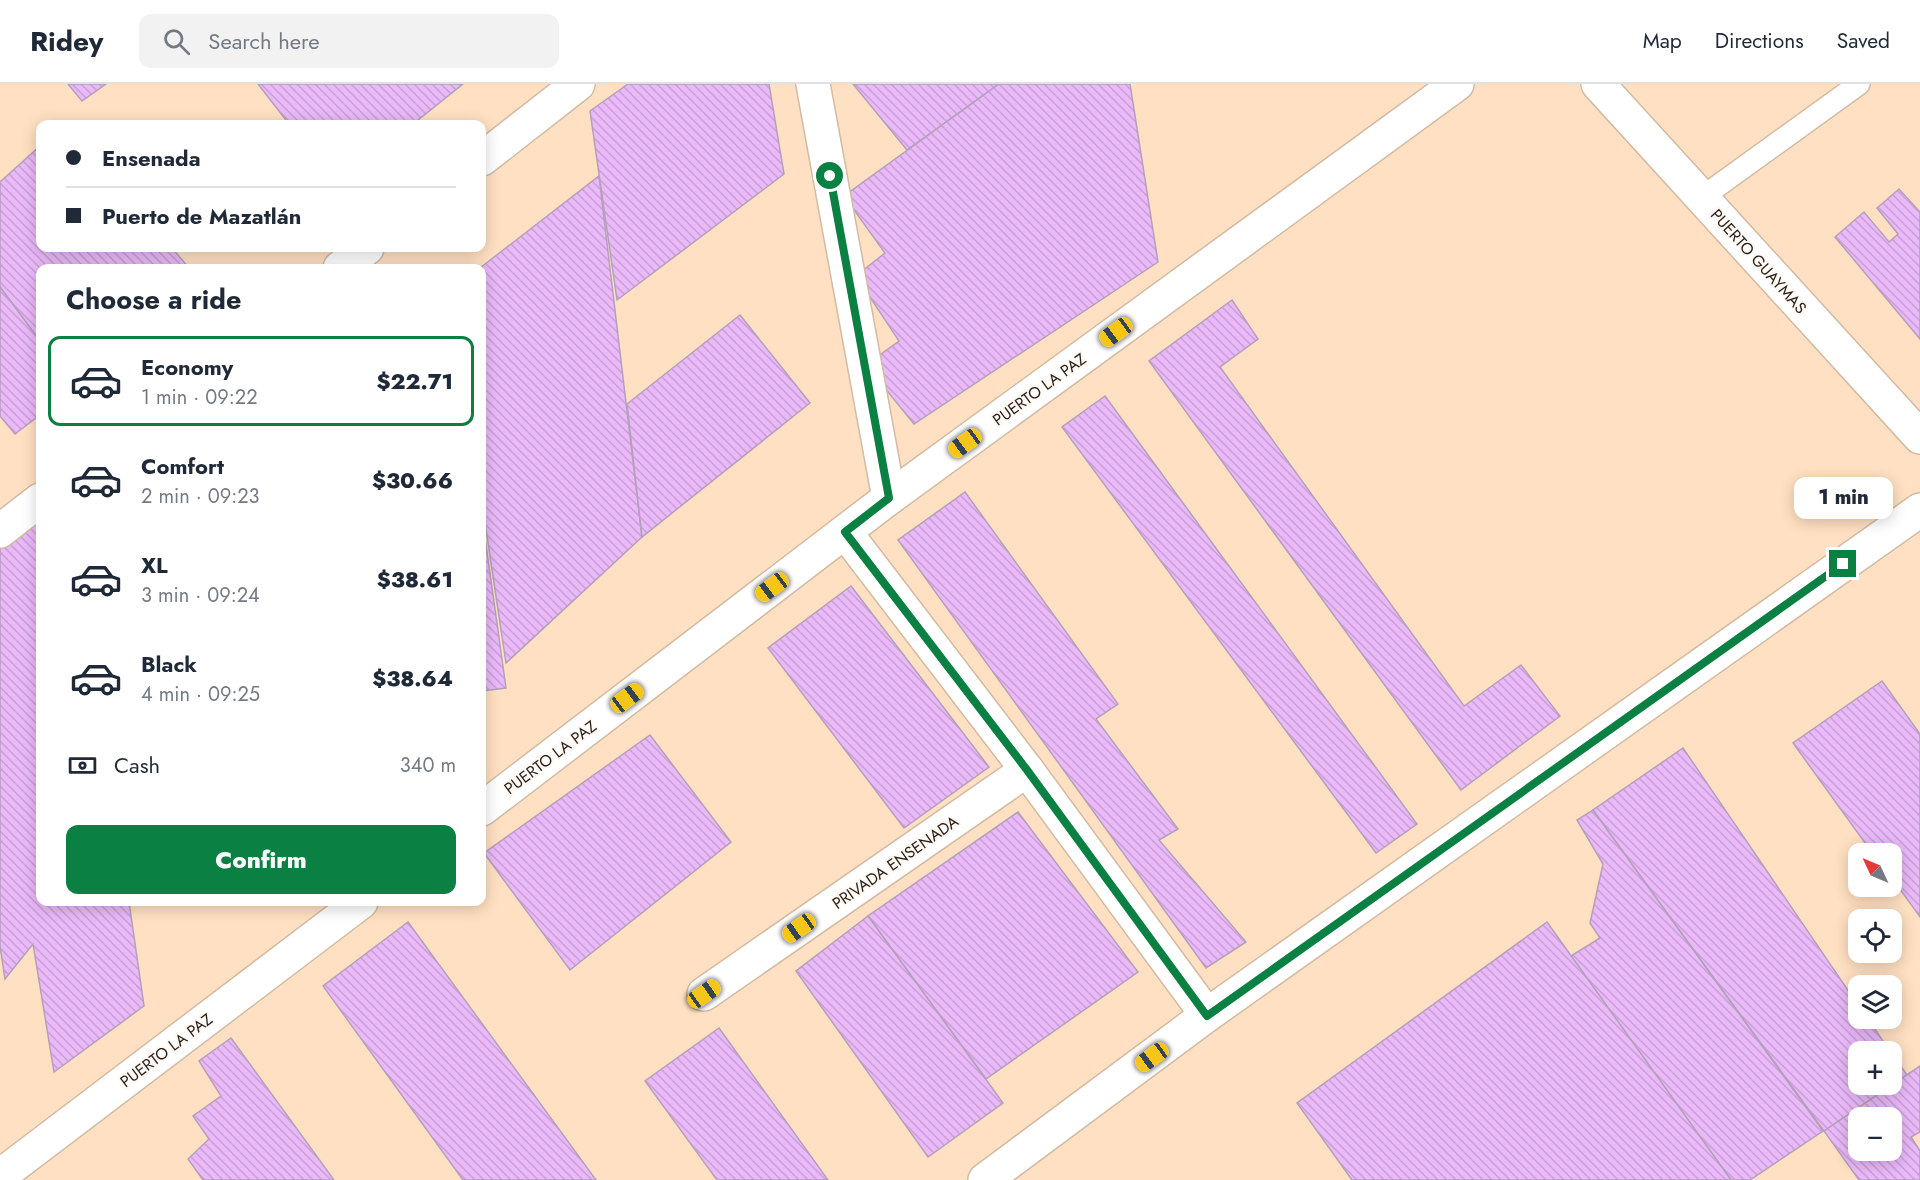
<!DOCTYPE html>
<html lang="en">
<head>
<meta charset="utf-8">
<style>
	:root { --surface:#fff; --page:#f2f2f3; --text:#1f2937; --muted:#747a83; --line:#e0e1e3; --accent:#0b8043 }
	body { margin:0; font-family:Jost,sans-serif; background:var(--page); color:var(--text); height:100vh; display:flex; flex-direction:column; font-size:22px; white-space:nowrap }
	* { box-sizing:border-box; margin:0 }
	p { font-size:20px; color:var(--muted) }
	.icon { flex:none; width:33px; height:33px; fill:none; stroke:currentColor; stroke-width:2; stroke-linecap:round; stroke-linejoin:round }
	.map { position:relative; flex:1; overflow:hidden }
	.panel { position:absolute; left:36px; top:180px; width:450px; height:642px; display:flex; flex-direction:column; background:var(--surface); border-radius:12px; box-shadow:0 3px 15px #0003 }
	.panel>* { flex:none }
	.hud { position:absolute; left:36px; top:36px; width:450px; height:132px; border-radius:12px; box-shadow:0 3px 15px #0003; display:grid; align-content:center; height:132px; padding:0 30px; background:var(--surface) }
	.needle { width:39px; rotate:314deg }
	.tools { position:absolute; left:1848px; top:759px; display:grid; gap:12px }
	.tools a { display:grid; place-items:center; width:54px; height:54px; border-radius:12px; background:var(--surface); box-shadow:0 3px 15px #0003; font-size:30px }
	.end { position:absolute; width:27px; height:27px; margin:-14px; border:8px solid #0b8043; background:#fff; box-shadow:0 0 0 3px #fff }
	.from { border-radius:50% }
	.bubble { position:absolute; height:42px; border-radius:12px; background:var(--surface); box-shadow:0 3px 15px #0003; font-size:20px; font-weight:800; line-height:42px; text-align:center }
	.car { position:absolute; width:18px; height:36px; margin:-18px -9px; border-radius:8px; box-shadow:0 0 4px 2px #0007; background:linear-gradient(#f5c518 24%,#345 0 40%,#f5c518 0 76%,#345 0 86%,#f5c518 0) }
	.hud b { display:flex; align-items:center; gap:21px; height:57px; font-size:22px }
	.hud b+b { border-top:2px solid var(--line) }
	.hud i { width:15px; height:15px; background:var(--text) }
	ul { padding:0; list-style:none }
	li { display:flex; align-items:center; gap:18px; height:90px; margin:0 12px 9px; padding:0 18px; border:3px solid transparent; border-radius:12px }
	li div { flex:1 }
	li b { display:block; font-size:22px }
	li em { font-style:normal; font-weight:800 }
	li.selected { border-color:var(--accent) }
	li>.icon { width:54px; height:54px; stroke-width:1.5 }
	h2 { padding:0 30px; font-size:27px; line-height:72px }
	.pay { display:flex; align-items:center; gap:15px; height:66px; padding:0 30px; font-size:22px }
	.pay p { margin-inline-start:auto }
	.primary-button { display:flex; gap:12px; margin-top:auto; padding:12px 30px }
	.primary-button a { flex:1; height:69px; border-radius:12px; background:var(--accent); color:#fff; font-size:24px; font-weight:800; line-height:69px; text-align:center }
	header { display:flex; align-items:center; gap:36px; box-sizing:border-box; height:84px; padding:0 30px; background:var(--surface); border-bottom:2px solid var(--line) }
	header strong { font-size:28px }
	nav { display:flex; gap:33px; margin-inline-start:auto; font-size:21px }
	.search { width:420px; height:54px; background:var(--page); display:flex; align-items:center; gap:15px; box-sizing:border-box; padding:0 21px; border-radius:12px; color:var(--muted); font-size:22px }
	.map>svg:first-child { display:block }
	.built { fill:#ffe0c2; fill-rule:evenodd }
	.building { fill:url(#building-back-hatch); stroke:#b4a0ba; stroke-width:1.5; fill-rule:evenodd }
	.lines { fill:none; stroke-linecap:round; stroke-linejoin:round }
	.lane-casing { stroke:#d3bba3; stroke-width:24 }
	.street-casing { stroke:#d3bba3; stroke-width:36 }
	.lane { stroke:#fff; stroke-width:21 }
	.street { stroke:#fff; stroke-width:33 }
	.route { stroke:#0b8043; stroke-width:8 }
	.labels { text-anchor:middle; stroke-width:4.5; stroke-linejoin:round; paint-order:stroke }
	.street-label { font-size:16px; fill:#271e15; stroke:#fef9f4 }
</style>
</head>
<body>
<header>
<strong>Ridey</strong>
<div class="search"><svg class="icon" aria-label="search" viewBox="0 0 24 24"><circle cx="10" cy="10" r="6"/><path d="M15 15l6 6"/></svg>Search here</div>
<nav><a>Map</a><a>Directions</a><a>Saved</a></nav>
</header>
<div class="map">
<svg width="1920" height="1096" viewBox="0 0 1920 1096">
	<defs>
		<pattern id="building-back-hatch" width="6" height="6" patternUnits="userSpaceOnUse" patternTransform="scale(1.5)"><rect width="6" height="6" fill="#eab9f9"/><path d="M-1 5l2 2M0 0l6 6M5-1l2 2" fill="none" stroke="#c99fd5"/></pattern>
	</defs>
	<rect width="100%" height="100%" fill="#fde9d5"/>
	<!-- built -->
	<path class="built" d="M0 0H1920V1096H0ZM40 40H482V164H40ZM40 184H482V818H40ZM1858 770H1892V802H1858ZM1858 836H1892V868H1858ZM1858 902H1892V934H1858ZM1858 968H1892V1000H1858ZM1858 1034H1892V1066H1858Z"/>
	<!-- building -->
	<g class="building">
		<polygon points="68,0 106,0 82,17"/>
		<polygon points="258,0 463,0 413,40 289,40"/>
		<polygon points="628,0 769,0 784,90 617,216 590,27"/>
		<polygon points="853,0 999,0 907,66"/>
		<polygon points="999,0 1130,0 1158,178 914,340 866,281 899,257 856,192 885,169 844,112"/>
		<polygon points="40,62 40,164 172,164 189,184 40,184 40,257 0,203 0,98"/>
		<polygon points="599,92 642,453 506,579 482,419 482,184 480,184"/>
		<polygon points="1899,105 1920,128 1920,255 1835,153 1864,128 1889,158 1898,150 1877,124"/>
		<polygon points="0,203 40,257 40,331 15,350 0,332"/>
		<polygon points="1232,216 1258,255 1220,283 1464,622 1521,581 1560,632 1461,706 1149,277"/>
		<polygon points="740,231 810,319 642,453 627,320"/>
		<polygon points="1105,312 1417,740 1376,769 1062,343"/>
		<polygon points="965,408 1118,620 1096,635 1178,745 1159,756 1246,858 1206,884 898,456"/>
		<polygon points="482,432 506,604 482,607"/>
		<polygon points="40,433 40,818 129,818 144,922 54,988 33,860 5,895 0,862 0,465"/>
		<polygon points="851,502 989,683 904,744 768,564"/>
		<polygon points="1882,597 1920,650 1920,833 1892,794 1892,770 1873,770 1793,659"/>
		<polygon points="650,651 731,758 570,886 484,769"/>
		<polygon points="1683,664 1858,921 1858,934 1868,934 1890,968 1858,968 1858,1000 1892,1000 1892,969 1907,991 1824,1047 1593,726"/>
		<polygon points="1593,726 1823,1047 1750,1096 1731,1096 1571,872 1600,854 1590,839 1603,780 1577,736"/>
		<polygon points="1018,728 1138,888 986,995 868,832"/>
		<polygon points="868,832 1003,1019 928,1073 796,887"/>
		<polygon points="408,838 596,1096 463,1096 323,902"/>
		<polygon points="1547,838 1731,1096 1352,1096 1297,1019"/>
		<polygon points="719,944 828,1096 717,1096 645,997"/>
		<polygon points="231,954 334,1096 203,1096 188,1075 209,1055 193,1032 221,1012 199,977"/>
		<path d="M1920 982V1048L1911 1053 1920 1067V1096H1859L1824 1047ZM1858 1034H1892V1066H1858Z"/>
	</g>
	<g class="lines">
		<defs>
			<polyline id="lane" points="1701,114 1859,0"/>
			<g id="street">
				<polyline points="813,0 889,414"/>
				<polyline points="1598,0 1920,353"/>
				<polyline points="482,75 578,0"/>
				<polyline points="340,184 367,164"/>
				<polyline points="0,447 40,416"/>
				<polyline points="845,448 1027,686 1207,931"/>
				<polyline points="482,725 889,414 1457,0"/>
				<polyline points="704,910 1027,686"/>
				<polyline points="0,1092 361,818"/>
				<polyline points="985,1096 1207,931 1920,426"/>
			</g>
		</defs>
		<!-- lane casing -->
		<use href="#lane" class="lane-casing"/>
		<!-- street casing -->
		<use href="#street" class="street-casing"/>
		<!-- lane -->
		<use href="#lane" class="lane"/>
		<!-- street -->
		<use href="#street" class="street"/>
	</g>
	<g class="lines">
		<!-- route -->
		<polyline class="route" points="830,92 889,414 845,448 1027,686 1207,932 1843,480"/>
	</g>
	<g class="labels">
		<!-- street labels -->
		<g class="street-label">
			<text transform="translate(1759 177) rotate(48)" y="6">PUERTO GUAYMAS</text>
			<text transform="translate(1039 305) rotate(-36)" y="6">PUERTO LA PAZ</text>
			<text transform="translate(550 673) rotate(-37)" y="6">PUERTO LA PAZ</text>
			<text transform="translate(895 778) rotate(-35)" y="6">PRIVADA ENSENADA</text>
			<text transform="translate(166 966) rotate(-37)" y="6">PUERTO LA PAZ</text>
		</g>
	</g>
</svg>
<div class="tools">
<a><svg class="needle" viewBox="-14 -14 28 28"><path d="M0-13l5 13h-10z" fill="#e53935"/><path d="M0 13l5-13h-10z" fill="#747a83"/></svg></a>
<a><svg class="icon" aria-label="locate" viewBox="0 0 24 24"><circle cx="12" cy="12" r="6"/><path d="M12 2v4M12 18v4M2 12h4M18 12h4"/></svg></a>
<a><svg class="icon" aria-label="layers" viewBox="0 0 24 24"><path d="M12 4l9 5-9 5-9-5zM3 14l9 5 9-5"/></svg></a>
<a>+</a>
<a>−</a>
</div>
<i class="end from" style="left:830px;top:92px"></i>
<i class="end" style="left:1843px;top:480px"></i>
<div class="bubble" style="left:1794px;top:393px;width:99px">1 min</div>
<i class="car" style="left:1116px;top:248px;rotate:234deg"></i>
<i class="car" style="left:965px;top:359px;rotate:234deg"></i>
<i class="car" style="left:772px;top:503px;rotate:233deg"></i>
<i class="car" style="left:627px;top:614px;rotate:53deg"></i>
<i class="car" style="left:799px;top:844px;rotate:235deg"></i>
<i class="car" style="left:704px;top:910px;rotate:55deg"></i>
<i class="car" style="left:1152px;top:973px;rotate:234deg"></i>
<div class="hud">
<b><i class="from"></i>Ensenada</b>
<b><i></i>Puerto de Mazatlán</b>
</div>
<section class="panel">
<h2>Choose a ride</h2>
<ul>
<li class="selected"><svg class="icon" aria-label="car" viewBox="0 0 24 24"><path d="M5 17H2v-5l4-1 3-4h7l3 4 3 1v5h-3M9 17h6M6 11h13"/><circle cx="7" cy="17" r="2"/><circle cx="17" cy="17" r="2"/></svg><div><b>Economy</b><p>1 min · 09:22</p></div><em>$22.71</em></li>
<li><svg class="icon" aria-label="car" viewBox="0 0 24 24"><path d="M5 17H2v-5l4-1 3-4h7l3 4 3 1v5h-3M9 17h6M6 11h13"/><circle cx="7" cy="17" r="2"/><circle cx="17" cy="17" r="2"/></svg><div><b>Comfort</b><p>2 min · 09:23</p></div><em>$30.66</em></li>
<li><svg class="icon" aria-label="car" viewBox="0 0 24 24"><path d="M5 17H2v-5l4-1 3-4h7l3 4 3 1v5h-3M9 17h6M6 11h13"/><circle cx="7" cy="17" r="2"/><circle cx="17" cy="17" r="2"/></svg><div><b>XL</b><p>3 min · 09:24</p></div><em>$38.61</em></li>
<li><svg class="icon" aria-label="car" viewBox="0 0 24 24"><path d="M5 17H2v-5l4-1 3-4h7l3 4 3 1v5h-3M9 17h6M6 11h13"/><circle cx="7" cy="17" r="2"/><circle cx="17" cy="17" r="2"/></svg><div><b>Black</b><p>4 min · 09:25</p></div><em>$38.64</em></li>
</ul>
<div class="pay"><svg class="icon" aria-label="cash" viewBox="0 0 24 24"><path d="M3 7h18v10H3z"/><circle cx="12" cy="12" r="2"/></svg>Cash<p>340 m</p></div>
<div class="primary-button"><a>Confirm</a></div>
</section>
</div>
</body>
</html>
